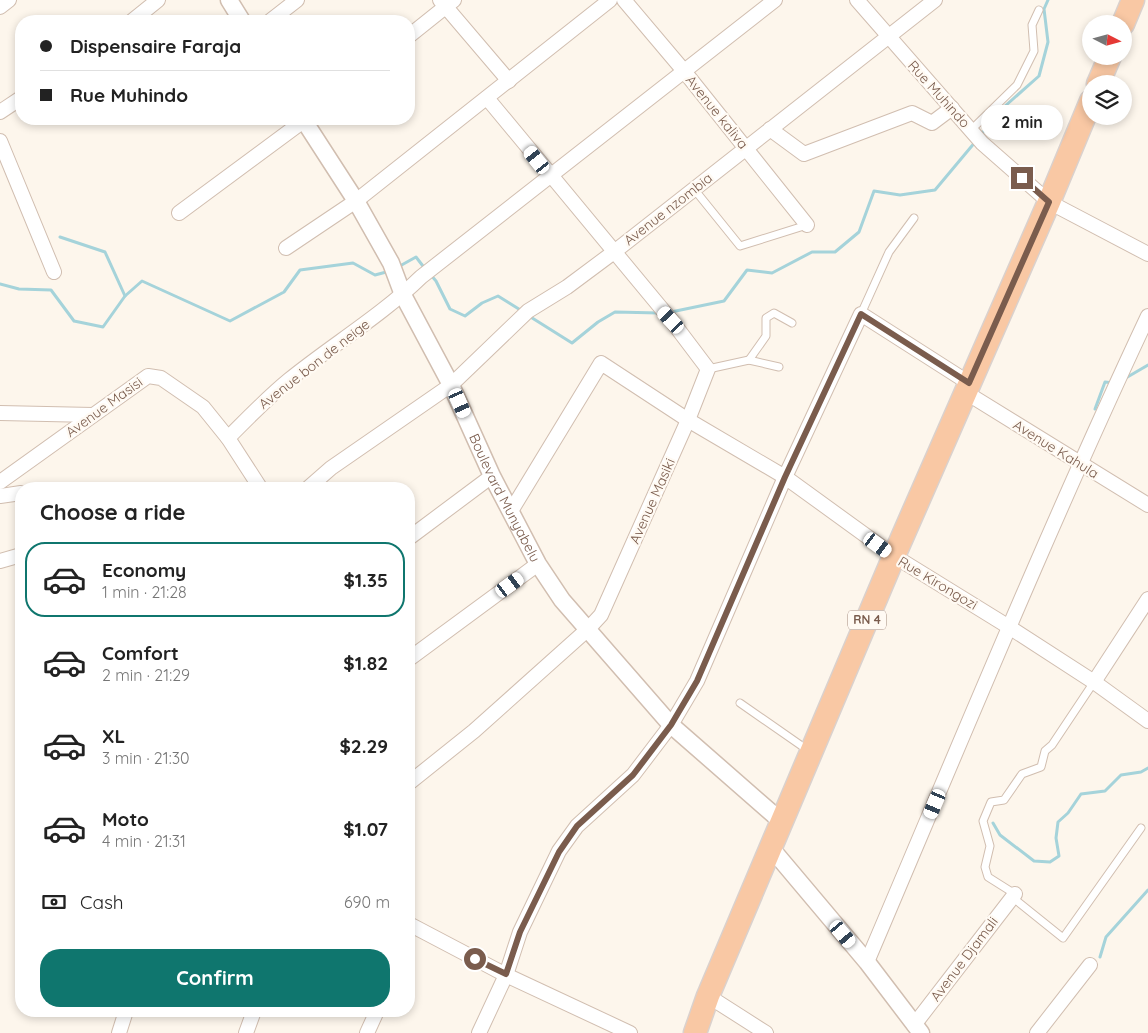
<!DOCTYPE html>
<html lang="en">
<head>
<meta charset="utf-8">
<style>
	:root { --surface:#fff; --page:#f2f2f2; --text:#222; --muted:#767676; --line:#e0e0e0; --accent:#0f766e }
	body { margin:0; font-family:Quicksand,sans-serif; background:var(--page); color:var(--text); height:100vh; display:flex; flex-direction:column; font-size:19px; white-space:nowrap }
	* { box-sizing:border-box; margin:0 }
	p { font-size:16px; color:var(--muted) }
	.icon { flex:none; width:28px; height:28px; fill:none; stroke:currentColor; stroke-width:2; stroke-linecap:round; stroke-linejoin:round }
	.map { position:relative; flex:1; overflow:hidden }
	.side { position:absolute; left:15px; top:482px; width:400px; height:535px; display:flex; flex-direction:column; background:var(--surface); border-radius:20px; box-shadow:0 2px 8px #0003 }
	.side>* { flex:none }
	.hud { position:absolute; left:15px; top:15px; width:400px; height:110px; border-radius:20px; box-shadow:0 2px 8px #0003; display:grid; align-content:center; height:110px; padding:0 25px; background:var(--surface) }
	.needle { width:32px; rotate:96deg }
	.fabs { position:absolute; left:1082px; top:15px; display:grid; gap:10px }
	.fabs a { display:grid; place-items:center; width:50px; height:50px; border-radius:50%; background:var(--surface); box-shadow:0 2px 8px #0003; font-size:25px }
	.end { position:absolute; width:22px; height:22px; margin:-11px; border:6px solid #7a5c4d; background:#fff; box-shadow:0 0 0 2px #fff }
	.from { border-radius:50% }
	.bubble { position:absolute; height:35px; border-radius:18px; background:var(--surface); box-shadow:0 2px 8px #0003; font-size:16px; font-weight:800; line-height:35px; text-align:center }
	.car { position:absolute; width:15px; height:30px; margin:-15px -8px; border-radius:6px; box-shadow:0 0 4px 1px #0007; background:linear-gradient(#fff 24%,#345 0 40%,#fff 0 76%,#345 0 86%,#fff 0) }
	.hud b { display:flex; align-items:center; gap:18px; height:48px; font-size:19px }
	.hud b+b { border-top:1px solid var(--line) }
	.hud i { width:12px; height:12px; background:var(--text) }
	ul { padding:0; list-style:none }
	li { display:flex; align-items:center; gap:15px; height:75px; margin:0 10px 8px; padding:0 15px; border:2px solid transparent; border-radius:20px }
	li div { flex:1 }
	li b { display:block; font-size:19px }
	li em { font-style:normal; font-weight:800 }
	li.selected { border-color:var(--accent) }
	li>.icon { width:45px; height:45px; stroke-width:1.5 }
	h2 { padding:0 25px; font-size:22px; line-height:60px }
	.pay { display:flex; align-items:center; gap:12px; height:55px; padding:0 25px; font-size:19px }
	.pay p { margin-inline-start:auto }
	.cta { display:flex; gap:10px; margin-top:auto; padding:10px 25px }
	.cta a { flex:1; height:58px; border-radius:20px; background:var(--accent); color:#fff; font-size:20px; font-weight:800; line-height:58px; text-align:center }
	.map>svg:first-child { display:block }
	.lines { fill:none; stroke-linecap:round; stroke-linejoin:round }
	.stream { stroke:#a5d3da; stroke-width:3 }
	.service-casing { stroke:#d1beb0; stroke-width:9 }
	.minor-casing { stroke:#d1beb0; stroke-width:16 }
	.tertiary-casing { stroke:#d1beb0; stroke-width:19 }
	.trunk-casing { stroke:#dad1cd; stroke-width:25 }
	.service { stroke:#fff; stroke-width:7 }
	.minor { stroke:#fff; stroke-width:14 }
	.tertiary { stroke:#fff; stroke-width:16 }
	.trunk { stroke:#f9c8a4; stroke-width:22 }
	.route { stroke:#7a5c4d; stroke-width:6 }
	.labels { text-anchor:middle; stroke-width:4.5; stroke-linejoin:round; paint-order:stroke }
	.shield { fill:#fffaf3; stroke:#a28b7f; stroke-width:1 }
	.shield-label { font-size:12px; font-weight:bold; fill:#7a5c4d }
	.street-label { font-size:14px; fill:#7a5c4d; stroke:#fffaf3 }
</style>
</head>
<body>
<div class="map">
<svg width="1148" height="1033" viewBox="0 0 1148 1033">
	<rect width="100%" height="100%" fill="#fdf6ec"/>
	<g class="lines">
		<!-- stream -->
		<g class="stream">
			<polyline points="980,136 1004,107 1039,76 1048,42 1044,9 1048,0"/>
			<polyline points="60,237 105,252 125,296"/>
			<polyline points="398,267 416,257 426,270"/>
			<polyline points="430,274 436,281 450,309 465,316 482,303 498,296 522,311"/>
			<polyline points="0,284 19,289 51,290 74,321 103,327 125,296 142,281 230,321 284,292 300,270 353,263 375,275 390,271"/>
			<polyline points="671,312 724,301 747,270 772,273 812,252 835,252 859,232 874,191 900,195 935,190 976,141"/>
			<polyline points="529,316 572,343 598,322 615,312 659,313"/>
			<polyline points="1124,379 1148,365"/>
			<polyline points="1095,409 1105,382 1114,383"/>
			<polyline points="993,823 1000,835 1034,861 1050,862 1059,856 1056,838 1058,822 1068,813 1081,794 1105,791 1121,775 1141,772 1148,768"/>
			<polyline points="1100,957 1106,937 1148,890"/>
		</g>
		<defs>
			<g id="service">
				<polyline points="971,130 1017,85 1034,51 1032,25 1039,10"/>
				<polyline points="694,189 740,246 807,225"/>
				<polyline points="861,314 889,252 914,218"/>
				<polyline points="749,360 766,336 766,318 774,313 792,323"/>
				<polyline points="708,369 749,360 779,367"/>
				<polyline points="740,703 809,751"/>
				<polyline points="1015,894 988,877 985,867 990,846 983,821 991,802 1004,800 1022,774 1041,767 1045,751 1052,745 1094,682"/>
				<polyline points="1012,897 1063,938 1141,828"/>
			</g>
			<g id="minor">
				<polyline points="440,0 509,81"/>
				<polyline points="624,0 684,71 807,225"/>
				<polyline points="857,0 982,143 1049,202 1148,254"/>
				<polyline points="0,7 9,0"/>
				<polyline points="132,21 158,0"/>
				<polyline points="270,21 297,0"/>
				<polyline points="409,36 454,0"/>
				<polyline points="0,112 21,98"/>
				<polyline points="770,129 804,154 912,113 932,123 952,108"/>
				<polyline points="0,141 54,272"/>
				<polyline points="179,213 306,119"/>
				<polyline points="286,248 356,201 610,0"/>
				<polyline points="965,392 1148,505"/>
				<polyline points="0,413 93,415"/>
				<path d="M228 438C248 418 267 398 289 380 332 345 381 316 421 277L775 0"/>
				<polyline points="0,482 148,376 161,378 203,407 228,438 261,489"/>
				<polyline points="307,489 331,468 451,385 528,311 567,287 614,252 935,0"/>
				<polyline points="0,496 21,493"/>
				<polyline points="511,511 601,363 688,420 785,477 894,556 1009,627 1094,682 1148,721"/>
				<polyline points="409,538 492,476"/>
				<polyline points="0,561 21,555"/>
				<polyline points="409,659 538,564"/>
				<polyline points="1094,682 1148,599"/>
				<polyline points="409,783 474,731 588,629 601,615 688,420 708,369 671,320 487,98"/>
				<polyline points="409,924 506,975 630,1033"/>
				<path d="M867 962C959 746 1048 529 1148 316"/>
				<polyline points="708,996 766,1033"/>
				<polyline points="914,1025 1015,894"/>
				<polyline points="119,1033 126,1011"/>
				<polyline points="246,1033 254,1011"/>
				<polyline points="367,1033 377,1011"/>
				<polyline points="479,1033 506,975 520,932 559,851 577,826 633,775 671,725 697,681 785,477 861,314 969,383"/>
				<polyline points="1037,1033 1090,965"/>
			</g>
			<g id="tertiary">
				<polyline points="229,0 242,21"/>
				<path id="s1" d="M303 119 356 201 391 263 403 295 451 385 492 476 538 564 562 600 671 725 782 822"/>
				<polyline points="771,848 867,962 921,1033"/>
			</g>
			<g id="trunk">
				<polyline points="1123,24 1133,0"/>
				<polyline points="1098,84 1110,56"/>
				<polyline points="695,1033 708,996 894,556 1049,202 1091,101"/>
			</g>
		</defs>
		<!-- service casing -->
		<use href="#service" class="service-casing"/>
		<!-- minor casing -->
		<use href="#minor" class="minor-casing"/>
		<!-- tertiary casing -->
		<use href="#tertiary" class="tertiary-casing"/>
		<!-- trunk casing -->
		<use href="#trunk" class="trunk-casing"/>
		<!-- service -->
		<use href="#service" class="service"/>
		<!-- minor -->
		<use href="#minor" class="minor"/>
		<!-- tertiary -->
		<use href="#tertiary" class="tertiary"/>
		<!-- trunk -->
		<use href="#trunk" class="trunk"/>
	</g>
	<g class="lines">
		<!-- route -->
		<polyline class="route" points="475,959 506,974 520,932 559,852 577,826 633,775 671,725 697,681 785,477 861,314 969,383 1049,202 1022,178"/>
	</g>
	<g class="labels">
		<!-- shield labels -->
		<rect class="shield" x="848" y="610.5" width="38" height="19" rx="4"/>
		<g class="shield-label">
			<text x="867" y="624">RN 4</text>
		</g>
		<!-- street labels -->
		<g class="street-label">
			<text transform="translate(939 94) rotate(48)" y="5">Rue Muhindo</text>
			<text transform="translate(717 112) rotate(51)" y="5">Avenue kaliva</text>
			<text transform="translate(668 209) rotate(-38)" y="5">Avenue nzombia</text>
			<text transform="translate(314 364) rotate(-38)" y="5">Avenue bon de neige</text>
			<text transform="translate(104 407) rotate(-36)" y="5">Avenue Masisi</text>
			<text transform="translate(1056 449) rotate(32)" y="5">Avenue Kahula</text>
			<text dy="5" stroke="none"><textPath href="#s1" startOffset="430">Boulevard Munyabelu</textPath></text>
			<text transform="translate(652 501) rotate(-66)" y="5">Avenue Masiki</text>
			<text transform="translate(938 583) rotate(31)" y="5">Rue Kirongozi</text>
			<text transform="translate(964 959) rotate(-53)" y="5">Avenue Djamali</text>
		</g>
	</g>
</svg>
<div class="fabs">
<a><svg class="needle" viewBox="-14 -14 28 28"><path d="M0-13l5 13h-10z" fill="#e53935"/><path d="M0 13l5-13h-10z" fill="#767676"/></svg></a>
<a><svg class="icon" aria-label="layers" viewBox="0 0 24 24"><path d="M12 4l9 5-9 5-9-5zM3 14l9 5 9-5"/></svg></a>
</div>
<i class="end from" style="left:475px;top:959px"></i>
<i class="end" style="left:1022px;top:178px"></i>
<div class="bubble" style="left:981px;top:105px;width:82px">2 min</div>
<i class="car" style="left:537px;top:160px;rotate:321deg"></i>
<i class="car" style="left:671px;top:320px;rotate:317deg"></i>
<i class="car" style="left:460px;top:403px;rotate:156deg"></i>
<i class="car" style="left:878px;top:545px;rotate:126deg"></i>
<i class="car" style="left:510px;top:585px;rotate:54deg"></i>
<i class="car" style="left:935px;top:804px;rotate:203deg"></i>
<i class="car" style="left:843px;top:934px;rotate:140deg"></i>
<div class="hud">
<b><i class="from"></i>Dispensaire Faraja</b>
<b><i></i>Rue Muhindo</b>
</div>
<section class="side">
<h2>Choose a ride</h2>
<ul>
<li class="selected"><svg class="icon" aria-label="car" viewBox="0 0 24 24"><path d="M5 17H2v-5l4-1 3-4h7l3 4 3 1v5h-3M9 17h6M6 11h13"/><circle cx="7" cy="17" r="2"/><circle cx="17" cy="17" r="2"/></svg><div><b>Economy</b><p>1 min · 21:28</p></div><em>$1.35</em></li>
<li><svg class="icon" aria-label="car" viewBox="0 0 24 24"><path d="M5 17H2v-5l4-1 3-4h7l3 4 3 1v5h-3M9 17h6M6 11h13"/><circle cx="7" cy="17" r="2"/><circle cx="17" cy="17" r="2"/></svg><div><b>Comfort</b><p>2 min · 21:29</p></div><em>$1.82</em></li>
<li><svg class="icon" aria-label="car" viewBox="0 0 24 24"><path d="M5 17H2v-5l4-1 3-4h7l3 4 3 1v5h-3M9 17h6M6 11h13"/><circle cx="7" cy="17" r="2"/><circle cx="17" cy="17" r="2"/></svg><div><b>XL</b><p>3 min · 21:30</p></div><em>$2.29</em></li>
<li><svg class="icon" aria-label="car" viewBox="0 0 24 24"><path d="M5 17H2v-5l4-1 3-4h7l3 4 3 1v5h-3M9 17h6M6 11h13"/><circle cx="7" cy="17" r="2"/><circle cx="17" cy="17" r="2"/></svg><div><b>Moto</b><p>4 min · 21:31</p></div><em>$1.07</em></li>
</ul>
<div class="pay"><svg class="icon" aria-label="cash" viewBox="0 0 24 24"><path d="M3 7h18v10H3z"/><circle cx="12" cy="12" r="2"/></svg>Cash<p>690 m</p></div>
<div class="cta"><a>Confirm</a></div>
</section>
</div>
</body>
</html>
